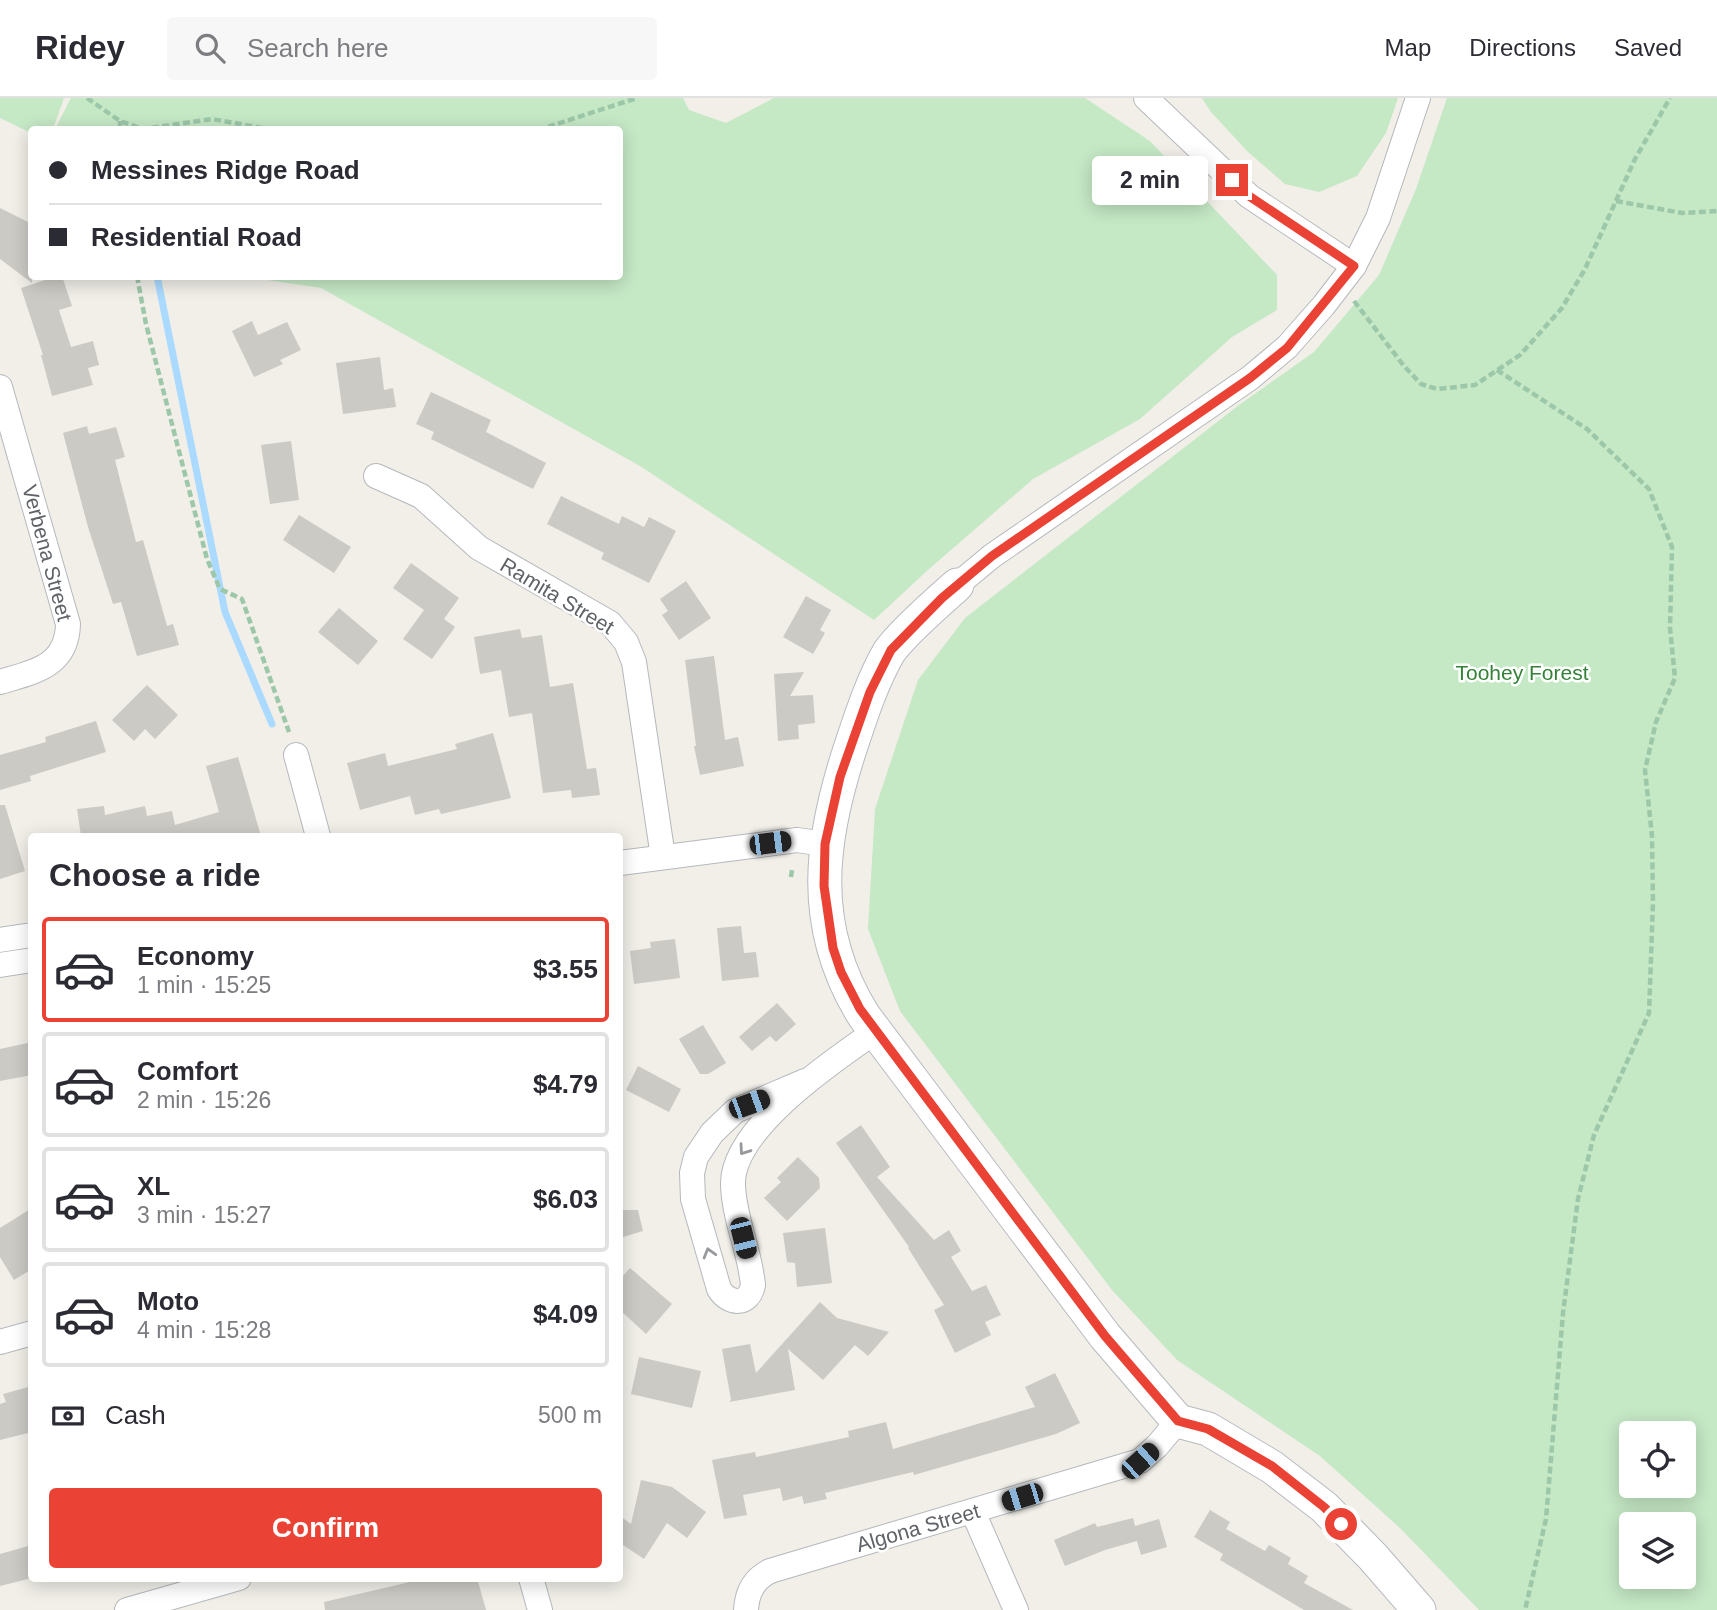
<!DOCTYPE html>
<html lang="en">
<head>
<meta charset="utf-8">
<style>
	:root { --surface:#fff; --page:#f7f7f7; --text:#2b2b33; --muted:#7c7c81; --line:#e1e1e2; --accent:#ea4335 }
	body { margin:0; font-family:Arial,sans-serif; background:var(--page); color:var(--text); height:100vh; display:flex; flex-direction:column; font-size:26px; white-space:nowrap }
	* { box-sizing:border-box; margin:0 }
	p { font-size:23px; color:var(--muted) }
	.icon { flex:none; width:38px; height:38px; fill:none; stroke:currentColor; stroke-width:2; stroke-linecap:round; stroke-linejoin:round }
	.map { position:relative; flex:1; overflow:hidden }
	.panel { position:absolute; left:28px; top:735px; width:595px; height:749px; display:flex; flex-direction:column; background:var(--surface); border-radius:7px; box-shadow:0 4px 18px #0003 }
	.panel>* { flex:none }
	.guide { position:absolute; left:28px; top:28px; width:595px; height:154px; border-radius:7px; box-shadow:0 4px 18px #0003; display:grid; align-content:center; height:154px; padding:0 21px; background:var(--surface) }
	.controls { position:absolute; left:1619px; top:1323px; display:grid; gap:14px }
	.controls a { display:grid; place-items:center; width:77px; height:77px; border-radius:7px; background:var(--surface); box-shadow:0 4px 18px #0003; font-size:35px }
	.end { position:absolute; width:32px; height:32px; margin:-16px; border:9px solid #ea4335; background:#fff; box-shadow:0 0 0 4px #fff }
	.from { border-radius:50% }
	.bubble { position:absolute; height:49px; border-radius:7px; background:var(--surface); box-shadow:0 4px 18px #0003; font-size:23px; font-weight:600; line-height:49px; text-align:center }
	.car { position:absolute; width:21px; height:42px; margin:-21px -10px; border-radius:9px; box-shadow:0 0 5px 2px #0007; background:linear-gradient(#222 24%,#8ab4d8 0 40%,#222 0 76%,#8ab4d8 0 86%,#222 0) }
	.guide b { display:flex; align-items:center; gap:24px; height:66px; font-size:26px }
	.guide b+b { border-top:2px solid var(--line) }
	.guide i { width:18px; height:18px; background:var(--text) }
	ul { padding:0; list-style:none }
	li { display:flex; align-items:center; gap:21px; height:105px; margin:0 14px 10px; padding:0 7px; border:4px solid var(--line); border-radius:7px }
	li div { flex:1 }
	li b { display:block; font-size:26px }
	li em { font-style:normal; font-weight:600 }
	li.current { border-color:var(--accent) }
	li>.icon { width:63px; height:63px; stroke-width:1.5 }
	h2 { padding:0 21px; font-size:32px; line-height:84px }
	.pay { display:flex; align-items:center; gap:18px; height:77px; padding:0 21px; font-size:26px }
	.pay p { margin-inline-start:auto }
	.primary-button { display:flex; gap:14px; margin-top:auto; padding:14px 21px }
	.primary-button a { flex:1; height:80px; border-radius:7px; background:var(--accent); color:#fff; font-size:28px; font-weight:600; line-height:80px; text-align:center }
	header { display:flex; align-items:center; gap:42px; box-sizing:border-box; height:98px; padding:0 35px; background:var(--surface); border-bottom:2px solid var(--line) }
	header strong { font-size:33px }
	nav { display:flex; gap:38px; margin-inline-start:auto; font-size:24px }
	.search { width:490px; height:63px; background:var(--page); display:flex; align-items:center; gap:18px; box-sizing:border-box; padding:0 24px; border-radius:7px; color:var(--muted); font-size:26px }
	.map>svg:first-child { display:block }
	.green { fill:#c5e8c5; fill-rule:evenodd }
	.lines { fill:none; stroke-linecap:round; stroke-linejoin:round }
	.stream { stroke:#aadaff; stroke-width:7 }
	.building { fill:#cccac5 }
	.street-casing { stroke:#b5b8bc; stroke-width:26 }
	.secondary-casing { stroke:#b6babf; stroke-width:35 }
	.path { stroke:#9cc7a9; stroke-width:4.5; stroke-dasharray:7 3.5; stroke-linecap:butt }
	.street { stroke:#fff; stroke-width:24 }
	.secondary { stroke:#fff; stroke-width:33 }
	.oneway { stroke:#979a9d }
	.route { stroke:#ea4335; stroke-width:9 }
	.labels { text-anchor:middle; stroke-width:5; stroke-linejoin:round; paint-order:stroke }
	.street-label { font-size:21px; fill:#5f6368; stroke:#fff }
	.park-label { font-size:21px; fill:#348238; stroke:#fff }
</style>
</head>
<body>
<header>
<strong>Ridey</strong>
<div class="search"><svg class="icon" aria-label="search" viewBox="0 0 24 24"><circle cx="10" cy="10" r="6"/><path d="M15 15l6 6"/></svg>Search here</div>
<nav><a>Map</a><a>Directions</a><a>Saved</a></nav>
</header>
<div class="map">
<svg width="1717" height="1512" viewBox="0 0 1717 1512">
	<rect width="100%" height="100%" fill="#f1efe8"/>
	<!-- green -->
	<g class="green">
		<polygon points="0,0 64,0 53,31 32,32 31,35 0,20"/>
		<polygon points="71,0 683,0 689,12 726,25 774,0 1085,0 1150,43 1277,177 1277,212 1232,239 1140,321 1033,381 929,471 874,522 640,368 321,190 248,179 620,178 620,32 55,31"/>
		<polygon points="1202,0 1398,0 1386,35 1357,78 1319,94 1285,86 1247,53 1211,14"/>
		<path d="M1447 0H1717V1512H1479L1400 1430 1320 1358 1177 1262 1112 1192 900 913 868 831 875 711 918 582 965 520 1239 307 1314 254 1379 177 1416 91ZM1684 1335V1388H1631V1335ZM1684 1426V1479H1631V1426Z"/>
	</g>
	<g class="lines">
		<!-- stream -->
		<polyline class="stream" points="157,178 225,514 272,626"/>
	</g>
	<!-- building -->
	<g class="building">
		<polygon points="0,110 32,126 32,185 0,161"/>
		<polygon points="57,178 62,178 72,208 59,212 71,249 93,243 99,267 88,270 93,287 52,298 41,257 43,257 21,190"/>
		<polygon points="252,223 258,237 287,224 301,252 280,262 283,266 254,279 232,233"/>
		<polygon points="380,259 384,292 393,290 396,309 343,316 336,265"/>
		<polygon points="431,294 491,322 486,334 546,365 533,391 431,341 434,334 416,326"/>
		<polygon points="87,328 89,336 116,329 125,359 115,362 136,444 143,442 167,528 173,526 179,547 137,558 121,504 113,506 88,429 63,335"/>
		<polygon points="291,343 299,402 270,406 261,347"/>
		<polygon points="561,398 619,426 622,418 644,429 649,419 676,433 649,485 601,461 604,455 547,426"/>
		<polygon points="299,417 351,449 334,475 283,442"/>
		<polygon points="411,465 459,500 444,521 455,529 432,561 403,541 424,512 393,490"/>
		<polygon points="686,483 711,520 679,542 662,517 668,513 660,501"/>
		<polygon points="806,498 831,512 820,532 825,535 813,556 783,539"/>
		<polygon points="339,510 378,543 358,567 318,534"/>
		<polygon points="520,531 522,540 542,537 550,589 573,585 587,671 596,670 600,697 572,700 571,692 543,695 532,615 509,619 501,572 480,576 474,539"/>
		<polygon points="714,558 725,642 738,639 744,668 700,677 694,648 696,648 685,562"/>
		<polygon points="804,574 790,598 813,597 815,625 798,627 799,641 778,643 774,576"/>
		<polygon points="147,587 178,617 155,641 145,631 134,643 112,622"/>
		<polygon points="96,623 106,654 30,678 31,683 0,692 0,657 46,644 45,639"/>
		<polygon points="493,635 511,700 441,716 439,711 415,717 410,698 360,712 347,665 385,655 388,668 457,651 455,646"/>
		<polygon points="238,659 261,738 81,738 77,711 104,708 105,717 145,708 147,718 172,713 175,727 219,714 206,668"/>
		<polygon points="0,707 5,707 25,773 0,781"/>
		<polygon points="741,828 744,855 756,854 759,879 722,883 717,830"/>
		<polygon points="675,841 680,880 634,886 630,853 651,850 650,844"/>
		<polygon points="777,905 796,926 776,944 770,938 752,953 739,939"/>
		<polygon points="703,927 726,965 708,976 700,976 679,941"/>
		<polygon points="32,944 32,977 0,983 0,951"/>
		<polygon points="638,968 681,991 669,1014 626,992"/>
		<polygon points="861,1027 890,1069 877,1079 934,1142 949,1132 961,1153 951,1159 972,1193 986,1187 1001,1217 985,1224 991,1237 955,1255 934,1212 944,1207 908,1150 909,1149 836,1045"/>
		<polygon points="798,1059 819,1080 820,1090 787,1123 764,1100 781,1084 777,1080"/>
		<polygon points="32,1110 32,1171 14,1182 0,1159 0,1130"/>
		<polygon points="620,1112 638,1112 643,1133 620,1140"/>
		<polygon points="825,1130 832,1185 797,1189 795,1165 787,1164 783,1135"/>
		<polygon points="630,1170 672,1206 646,1236 620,1212 620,1181"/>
		<polygon points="820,1204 837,1220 889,1234 868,1258 855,1247 823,1282 788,1251 795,1292 729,1304 731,1302 722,1251 750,1246 756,1275"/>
		<polygon points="639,1259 701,1273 692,1310 631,1296"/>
		<polygon points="1055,1275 1080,1325 1056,1336 914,1377 913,1374 825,1395 827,1401 804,1406 802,1398 783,1403 780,1390 743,1397 747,1417 724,1421 712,1362 755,1354 756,1359 849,1339 848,1333 886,1324 893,1351 1035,1309 1025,1289"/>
		<polygon points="32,1288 32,1334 0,1342 0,1306 6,1304 3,1296"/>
		<polygon points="641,1382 672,1389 706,1414 687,1440 667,1425 644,1461 620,1445 620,1418 631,1426"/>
		<polygon points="1210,1412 1230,1424 1226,1431 1265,1453 1269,1447 1291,1460 1288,1466 1308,1478 1304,1485 1353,1512 1304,1512 1220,1462 1223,1456 1194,1439"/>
		<polygon points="1133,1420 1135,1428 1159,1421 1167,1449 1141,1457 1137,1443 1105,1452 1065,1468 1054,1442 1095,1425 1097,1429"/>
		<polygon points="32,1447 32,1480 0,1488 0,1456"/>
		<polygon points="427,1480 477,1480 486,1512 325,1512 324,1504"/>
	</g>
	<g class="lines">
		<defs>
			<g id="street">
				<polyline points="1146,0 1249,98 1354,168"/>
				<path d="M0 289 68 526C67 569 33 574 0 584"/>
				<polyline points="376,378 421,398 479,450 610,525 626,544 634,564 663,759"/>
				<polyline points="957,487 992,458 1250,280 1287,249 1324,207 1354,168 1378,120 1418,0"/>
				<polyline points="296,657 318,738"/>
				<polyline points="620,765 797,742 825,746"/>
				<polyline points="0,842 32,837"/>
				<polyline points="0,867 32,862"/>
				<path d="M805 983 735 1013 712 1035 696 1059 692 1075 693 1101 719 1191C729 1207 749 1208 753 1187 750 1153 734 1121 733 1087 731 1031 834 962 876 933"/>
				<polyline points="0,1244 32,1235"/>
				<polyline points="973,1414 1016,1512"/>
				<polyline points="531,1480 540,1512"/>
				<polyline points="127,1512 239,1480"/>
				<path d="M746 1512C747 1494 754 1481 770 1473L1140 1363 1157 1348 1178 1323"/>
			</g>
			<path id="secondary" d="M957 487C940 502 901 536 889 554 873 582 863 612 853 642 820 739 807 827 864 918L1105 1238 1178 1323 1208 1331 1272 1369 1324 1409 1373 1459 1419 1512"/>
		</defs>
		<!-- street casing -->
		<use href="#street" class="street-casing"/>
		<!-- secondary casing -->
		<use href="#secondary" class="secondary-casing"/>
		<!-- path -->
		<g class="path">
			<polyline points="87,0 120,23 143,31 212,21 274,32"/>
			<polyline points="120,23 120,32"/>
			<polyline points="538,32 637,0"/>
			<polyline points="1616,103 1682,115 1717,113"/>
			<polyline points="137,178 146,226 207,461 220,491 242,501 289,634"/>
			<polyline points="1354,203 1404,268 1421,286 1437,291 1475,287 1520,257 1562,210 1585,171 1635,61 1670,0"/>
			<polyline points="1497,272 1587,331 1649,391 1672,449 1670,530 1675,580 1656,624 1645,672 1652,738 1653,804 1649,915 1594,1037 1578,1101 1563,1215 1546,1421 1525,1512"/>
			<polyline points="791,779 792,772"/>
		</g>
		<!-- street -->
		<use href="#street" class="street"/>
		<!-- secondary -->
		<use href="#secondary" class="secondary"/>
	</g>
	<!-- one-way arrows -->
	<defs><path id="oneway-chevron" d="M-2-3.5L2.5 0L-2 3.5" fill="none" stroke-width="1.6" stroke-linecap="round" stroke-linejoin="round" transform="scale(1.75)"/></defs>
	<g class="oneway">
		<use href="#oneway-chevron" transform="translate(744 1052) rotate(125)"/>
		<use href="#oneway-chevron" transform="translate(709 1155) rotate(-106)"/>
	</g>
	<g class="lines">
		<!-- route -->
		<polyline class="route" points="1232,82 1249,98 1354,168 1287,250 1250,280 992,458 942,500 891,552 870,594 840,679 825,746 824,788 833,850 841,874 860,911 1105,1238 1178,1323 1208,1331 1272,1368 1324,1409 1341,1426"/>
	</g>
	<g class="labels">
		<!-- street labels -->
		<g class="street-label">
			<text transform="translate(47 455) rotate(75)" y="7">Verbena Street</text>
			<text transform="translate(557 498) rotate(31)" y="7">Ramita Street</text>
			<text transform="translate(918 1430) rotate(-16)" y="7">Algona Street</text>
		</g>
		<!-- park labels -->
		<g class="park-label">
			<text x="1522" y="582">Toohey Forest</text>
		</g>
	</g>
</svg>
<div class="controls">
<a><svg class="icon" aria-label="locate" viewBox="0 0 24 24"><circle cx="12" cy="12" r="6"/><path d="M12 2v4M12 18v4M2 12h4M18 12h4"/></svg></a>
<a><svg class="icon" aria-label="layers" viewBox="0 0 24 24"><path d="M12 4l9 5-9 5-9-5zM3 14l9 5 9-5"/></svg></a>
</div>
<i class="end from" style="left:1341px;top:1426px"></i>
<i class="end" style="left:1232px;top:82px"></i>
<div class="bubble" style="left:1092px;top:58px;width:116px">2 min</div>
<i class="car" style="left:770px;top:745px;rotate:83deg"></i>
<i class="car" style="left:749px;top:1006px;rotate:70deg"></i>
<i class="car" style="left:743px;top:1140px;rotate:166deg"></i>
<i class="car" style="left:1140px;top:1363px;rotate:48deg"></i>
<i class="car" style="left:1022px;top:1399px;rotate:253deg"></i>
<div class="guide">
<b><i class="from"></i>Messines Ridge Road</b>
<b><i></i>Residential Road</b>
</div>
<section class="panel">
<h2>Choose a ride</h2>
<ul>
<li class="current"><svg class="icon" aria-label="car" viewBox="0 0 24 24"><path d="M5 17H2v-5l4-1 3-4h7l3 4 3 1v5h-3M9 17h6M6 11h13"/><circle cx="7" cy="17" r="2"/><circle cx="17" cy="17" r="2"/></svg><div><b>Economy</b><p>1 min · 15:25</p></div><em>$3.55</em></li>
<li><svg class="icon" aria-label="car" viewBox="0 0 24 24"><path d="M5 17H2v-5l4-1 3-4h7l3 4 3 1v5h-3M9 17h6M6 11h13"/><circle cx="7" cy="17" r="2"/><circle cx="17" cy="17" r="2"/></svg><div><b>Comfort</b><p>2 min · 15:26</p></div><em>$4.79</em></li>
<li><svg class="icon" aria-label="car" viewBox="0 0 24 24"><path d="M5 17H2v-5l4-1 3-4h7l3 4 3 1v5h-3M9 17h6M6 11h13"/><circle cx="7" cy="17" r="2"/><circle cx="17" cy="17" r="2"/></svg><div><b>XL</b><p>3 min · 15:27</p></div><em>$6.03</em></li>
<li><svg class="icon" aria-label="car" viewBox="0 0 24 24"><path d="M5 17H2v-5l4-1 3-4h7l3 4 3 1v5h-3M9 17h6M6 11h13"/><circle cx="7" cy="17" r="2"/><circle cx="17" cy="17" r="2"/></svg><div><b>Moto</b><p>4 min · 15:28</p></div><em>$4.09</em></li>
</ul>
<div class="pay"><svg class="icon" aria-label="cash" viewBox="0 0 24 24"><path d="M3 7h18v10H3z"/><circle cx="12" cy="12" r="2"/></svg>Cash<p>500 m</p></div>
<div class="primary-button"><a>Confirm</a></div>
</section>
</div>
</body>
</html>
